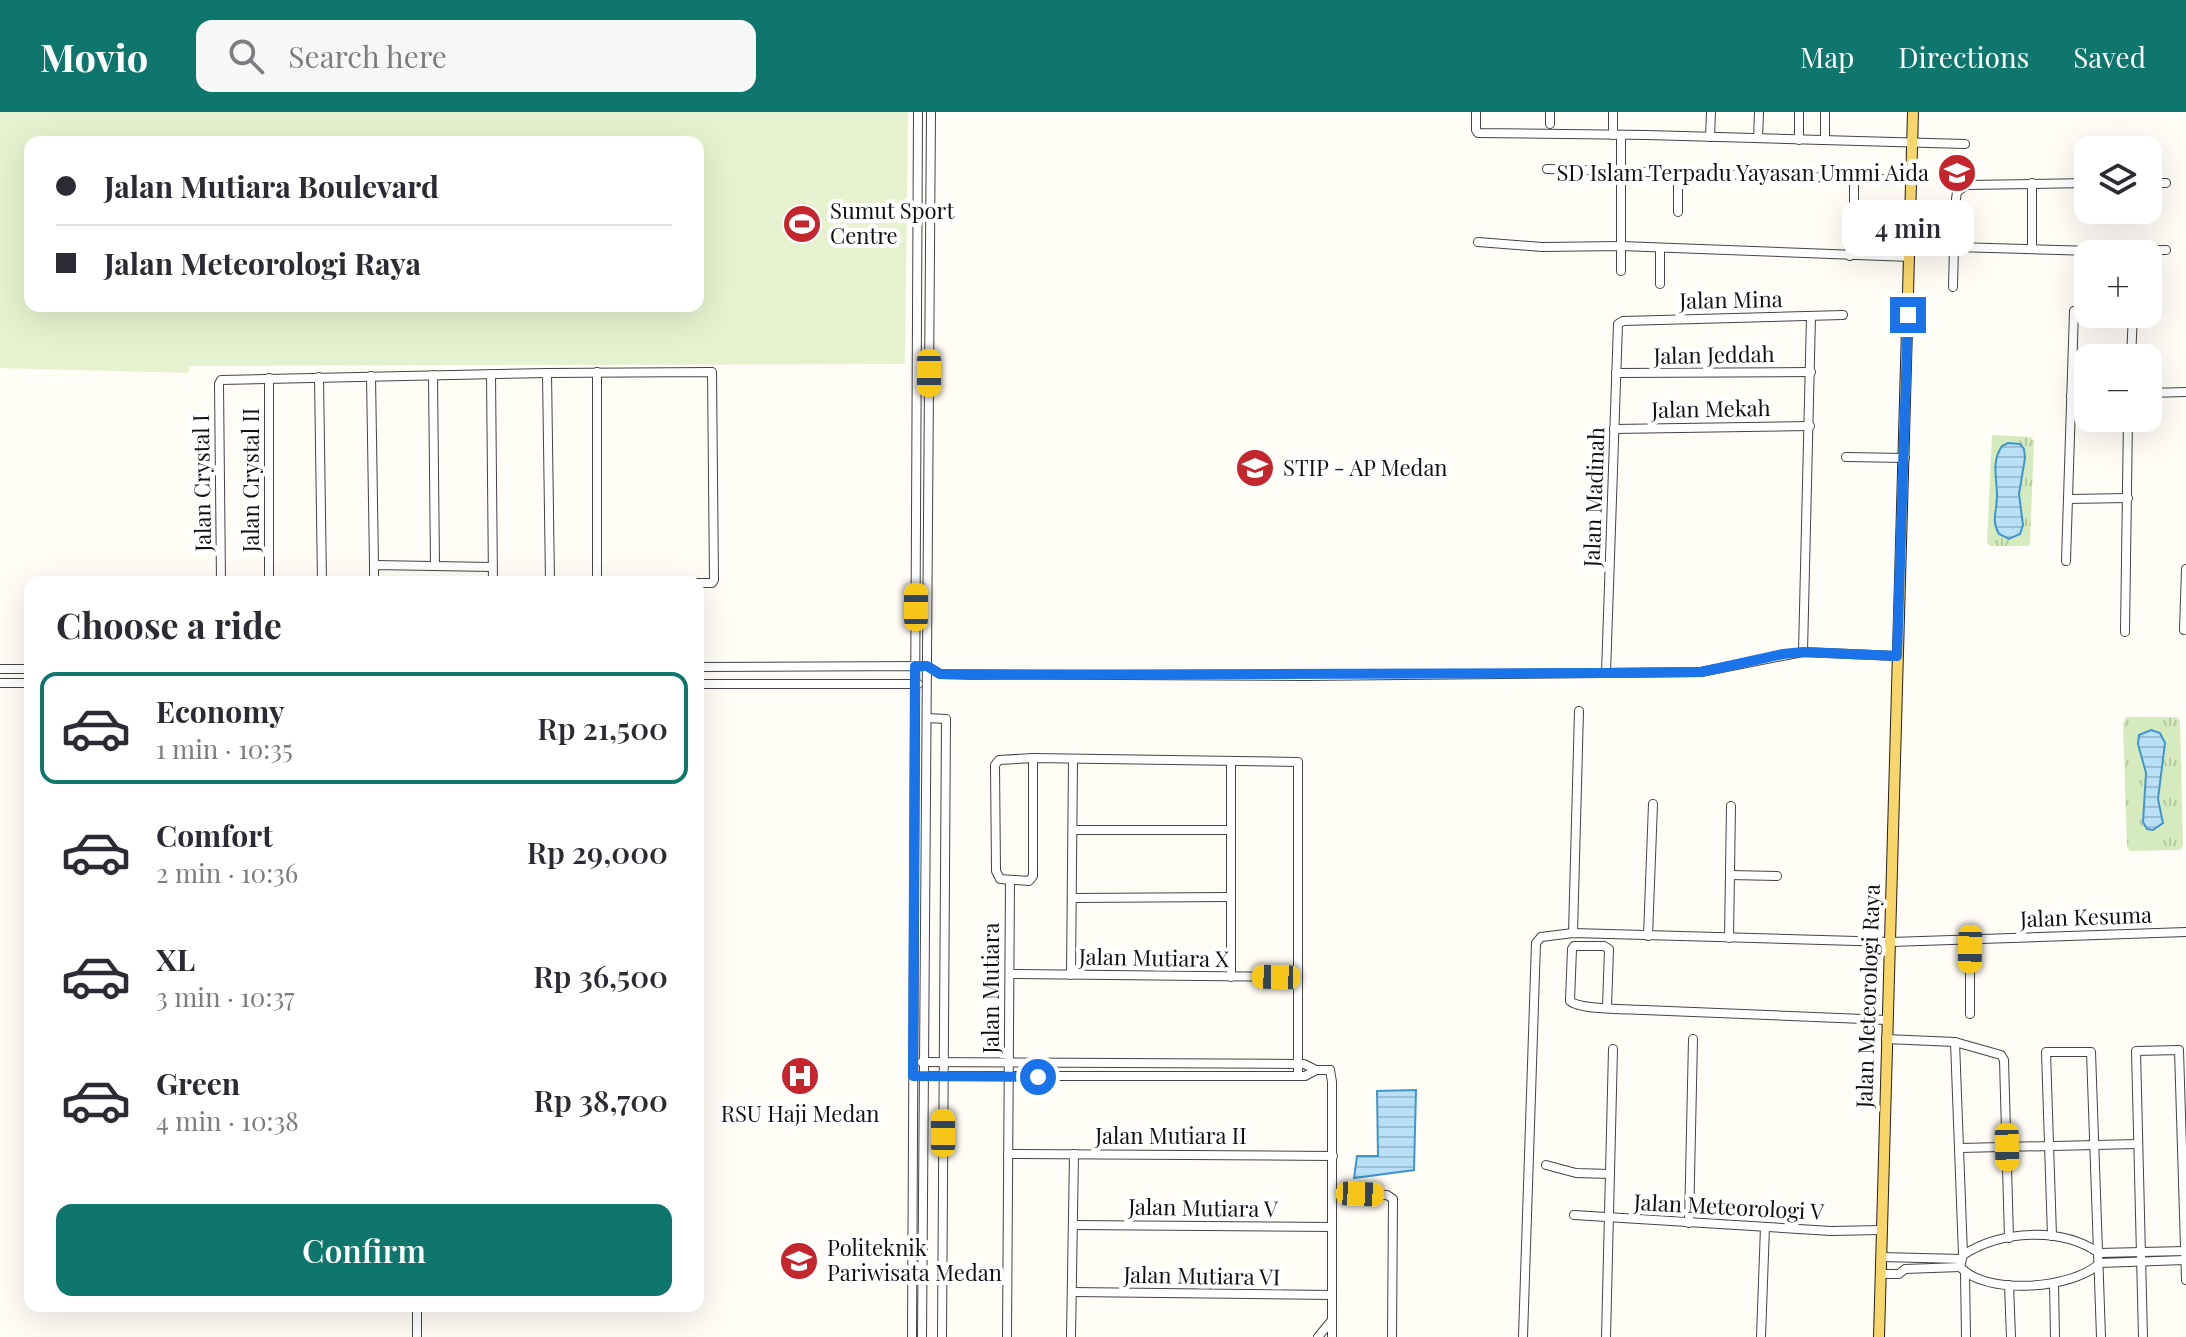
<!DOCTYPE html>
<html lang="en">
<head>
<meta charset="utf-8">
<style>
	:root { --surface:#fff; --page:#f7f7f7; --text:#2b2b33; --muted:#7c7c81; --line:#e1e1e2; --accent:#0f766e }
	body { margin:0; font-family:"Playfair Display",serif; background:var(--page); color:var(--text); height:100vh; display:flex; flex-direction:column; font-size:30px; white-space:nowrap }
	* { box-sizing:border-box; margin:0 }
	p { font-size:26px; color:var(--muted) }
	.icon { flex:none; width:44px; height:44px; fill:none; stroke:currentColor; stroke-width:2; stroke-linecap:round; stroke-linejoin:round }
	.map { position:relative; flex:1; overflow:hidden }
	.sheet { position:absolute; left:24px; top:464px; width:680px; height:736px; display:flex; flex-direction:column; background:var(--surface); border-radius:16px; box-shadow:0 8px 32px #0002 }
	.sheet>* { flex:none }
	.banner { position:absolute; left:24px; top:24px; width:680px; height:176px; border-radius:16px; box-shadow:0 8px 32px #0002; display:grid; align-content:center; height:176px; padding:0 32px; background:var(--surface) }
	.tools { position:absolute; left:2074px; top:24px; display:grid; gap:16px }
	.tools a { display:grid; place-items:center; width:88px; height:88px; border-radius:16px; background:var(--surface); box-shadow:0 8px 32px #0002; font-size:40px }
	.end { position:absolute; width:36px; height:36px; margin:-18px; border:10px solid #1a73e8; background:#fff; box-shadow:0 0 0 4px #fff }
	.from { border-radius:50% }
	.bubble { position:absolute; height:56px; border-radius:16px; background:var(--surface); box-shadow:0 8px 32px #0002; font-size:26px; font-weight:600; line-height:56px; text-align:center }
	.car { position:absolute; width:24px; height:48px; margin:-24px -12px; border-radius:10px; box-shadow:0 0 6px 2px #0007; background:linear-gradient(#f5c518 24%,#345 0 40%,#f5c518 0 76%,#345 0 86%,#f5c518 0) }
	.banner b { display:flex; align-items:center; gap:28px; height:76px; font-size:30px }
	.banner b+b { border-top:2px solid var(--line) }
	.banner i { width:20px; height:20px; background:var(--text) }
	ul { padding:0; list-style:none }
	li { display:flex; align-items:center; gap:24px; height:112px; margin:0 16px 12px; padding:0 16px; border:4px solid transparent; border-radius:16px }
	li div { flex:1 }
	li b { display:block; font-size:30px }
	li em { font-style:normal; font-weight:600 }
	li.current { border-color:var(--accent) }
	li>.icon { width:72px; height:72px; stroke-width:1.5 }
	h2 { padding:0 32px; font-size:36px; line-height:96px }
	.action { display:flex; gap:16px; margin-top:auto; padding:16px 32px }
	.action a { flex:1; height:92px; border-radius:16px; background:var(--accent); color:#fff; font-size:32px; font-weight:600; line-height:92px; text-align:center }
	header { display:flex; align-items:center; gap:48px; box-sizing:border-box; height:112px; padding:0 40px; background:var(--accent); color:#fff }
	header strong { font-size:38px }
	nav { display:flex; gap:44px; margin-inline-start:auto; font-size:28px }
	.search { width:560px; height:72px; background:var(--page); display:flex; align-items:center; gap:20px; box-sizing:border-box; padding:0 28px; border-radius:16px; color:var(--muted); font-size:30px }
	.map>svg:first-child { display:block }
	.park { fill:url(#park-tufts) }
	.pitch { fill:#e6f2cf; fill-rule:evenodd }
	.water { fill:url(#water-rules); stroke:#3f96cf; stroke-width:2 }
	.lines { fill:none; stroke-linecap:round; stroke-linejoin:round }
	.minor-casing { stroke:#444; stroke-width:10 }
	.major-casing { stroke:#222; stroke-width:12 }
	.minor { stroke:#fff; stroke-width:8 }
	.major { stroke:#f9d66b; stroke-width:10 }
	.route { stroke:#1a73e8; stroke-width:10 }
	.labels { text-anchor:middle; stroke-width:8; stroke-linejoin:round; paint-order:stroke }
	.poi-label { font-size:22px; fill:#111; stroke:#fff; text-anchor:start }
	.street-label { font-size:22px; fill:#111; stroke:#fff }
</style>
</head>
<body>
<header>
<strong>Movio</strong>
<div class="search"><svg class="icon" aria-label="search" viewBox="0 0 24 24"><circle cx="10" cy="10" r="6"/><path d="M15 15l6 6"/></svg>Search here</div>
<nav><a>Map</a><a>Directions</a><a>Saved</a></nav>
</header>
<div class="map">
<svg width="2186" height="1225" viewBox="0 0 2186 1225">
	<defs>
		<pattern id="park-tufts" width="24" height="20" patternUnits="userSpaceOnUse" patternTransform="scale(2)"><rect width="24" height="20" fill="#d5ebbd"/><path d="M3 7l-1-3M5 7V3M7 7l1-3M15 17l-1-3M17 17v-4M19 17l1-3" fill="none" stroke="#b6c8a1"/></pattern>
		<pattern id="water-rules" width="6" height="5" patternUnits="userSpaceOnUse" patternTransform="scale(2)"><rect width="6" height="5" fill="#b9e0f7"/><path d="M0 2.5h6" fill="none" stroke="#9ebfd3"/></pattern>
	</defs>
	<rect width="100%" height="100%" fill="#fffdf5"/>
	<!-- park -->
	<g class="park">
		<polygon points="1992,323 2031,325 2034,329 2030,432 2028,434 1991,434 1987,431"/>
		<polygon points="2126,605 2177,605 2180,609 2183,734 2180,738 2130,739 2127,735 2123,612"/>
	</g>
	<!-- pitch -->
	<path class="pitch" d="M0 0H908L905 252 189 254V261L0 256ZM30 30H698V194H30Z"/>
	<!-- water -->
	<g class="water">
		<path d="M2008 331 2020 332 2024 337 2025 346 2019 382 2023 413 2020 422 2009 427 1999 422C1991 409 1997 398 1997 384 1997 366 1991 350 2002 334Z"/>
		<polygon points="2151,618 2160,621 2165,631 2158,687 2163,711 2153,718 2147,717 2143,710 2146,661 2138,632 2139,623"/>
		<polygon points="1416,978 1414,1058 1354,1066 1357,1044 1378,1044 1377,979"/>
	</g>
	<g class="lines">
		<defs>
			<g id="minor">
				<polyline points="1476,0 1476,18 1478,21 1647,23 1965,32"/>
				<polyline points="1550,12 1550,0"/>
				<polyline points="1613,23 1613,0"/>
				<polyline points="1710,25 1711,0"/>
				<polyline points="1758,26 1759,0"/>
				<polyline points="1799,28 1799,0"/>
				<polyline points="1825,28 1825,0"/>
				<polyline points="1547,57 1912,68"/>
				<polyline points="1854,68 1854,98"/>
				<polyline points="2148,71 2166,71"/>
				<polyline points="1912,93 1955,94 1957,80 1966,73 2088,71"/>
				<polyline points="1678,100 1678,62"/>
				<polyline points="1849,112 1850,144"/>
				<polyline points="1478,130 1542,135 1621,134 1910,145"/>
				<polyline points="1955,135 2092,139 2166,138"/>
				<polyline points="2032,137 2032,71"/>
				<polyline points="1621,159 1621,23"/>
				<polyline points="1660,172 1660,137"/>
				<polyline points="1953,175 1955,94"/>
				<polyline points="2131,246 2133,202"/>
				<polyline points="597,260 597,470"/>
				<polyline points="547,261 550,470"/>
				<polyline points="1616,261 1811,260"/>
				<polyline points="491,262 493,470"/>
				<polyline points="433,263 435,454"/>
				<polyline points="371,264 374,453"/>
				<polyline points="319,265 322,470"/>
				<polyline points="269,266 269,470"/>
				<polyline points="2148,281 2186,280"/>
				<polyline points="2071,284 2088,284"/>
				<polyline points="1614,317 1810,314"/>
				<polyline points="1846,345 1905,346"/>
				<polyline points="2068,387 2128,386"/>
				<polyline points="2066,449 2074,199"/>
				<polyline points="221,470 219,272 221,268 547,261 712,260 714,468 712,471 698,471"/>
				<polyline points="374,470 374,453 492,455"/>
				<polyline points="2184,518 2186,457"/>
				<polyline points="2125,520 2128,306"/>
				<polyline points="1803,540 1811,204"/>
				<polyline points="698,555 927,554 940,562 1305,564 1701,560 1803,540 1897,544"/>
				<polyline points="0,557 30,557"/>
				<polyline points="1606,561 1618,212 1623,209 1843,203"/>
				<polyline points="0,571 30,571"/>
				<polyline points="698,572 918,572"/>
				<polyline points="927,606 946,607 942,1225"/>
				<polyline points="1033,646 1033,764 1029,769 1000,767 996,759 995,653 999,648 1033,646 1298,650 1298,964"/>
				<polyline points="1073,718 1230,718"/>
				<polyline points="1730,763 1777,764"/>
				<polyline points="1073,786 1230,785"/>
				<polyline points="1573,821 1579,599"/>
				<polyline points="1648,824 1653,692"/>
				<polyline points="1729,826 1731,694"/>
				<polyline points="1010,862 1298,865"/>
				<polyline points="1071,863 1073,647"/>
				<polyline points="1231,865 1231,650"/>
				<path d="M1607 895 1609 837 1604 834H1574L1572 837 1570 889C1580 898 1627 897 1644 898L1887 908"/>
				<polyline points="1970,902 1970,826"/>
				<polyline points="1886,927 1955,930 2001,943 2004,948 2009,1126"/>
				<polyline points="1955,930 1963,1143"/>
				<polyline points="922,950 1297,952 1304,952 1316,958"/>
				<polyline points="921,964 1305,964 1316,958 1330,958 1332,970 1332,1225"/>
				<polyline points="1960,1036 2138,1032"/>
				<polyline points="1008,1042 1333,1044"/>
				<polyline points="1546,1053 1576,1061 1610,1062"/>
				<polyline points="1332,1081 1387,1083 1393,1087 1392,1225"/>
				<polyline points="1574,1103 1831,1119 1882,1118"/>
				<polyline points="1689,1111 1693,927"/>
				<polyline points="1073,1113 1332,1115"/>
				<polyline points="2052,1124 2046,940 2091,940 2101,1225"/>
				<path d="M2185 1139 2099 1141C2061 1115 2002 1118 1963 1143L1960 1155C1987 1184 2073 1177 2100 1151L2185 1148"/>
				<polyline points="1881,1145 1961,1147"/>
				<polyline points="1965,1160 1966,1225"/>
				<polyline points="1881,1162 1899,1162 1905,1157 1960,1155"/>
				<polyline points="2054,1171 2055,1225"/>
				<polyline points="2009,1173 2011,1225"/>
				<polyline points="1072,1180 1332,1183"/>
				<polyline points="417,1225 417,1194"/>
				<polyline points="912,1225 918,0"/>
				<polyline points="922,1225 931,0"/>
				<polyline points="1007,1225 1010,768"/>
				<polyline points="1071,1225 1074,1042"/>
				<polyline points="1318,1225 1332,1208"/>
				<polyline points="1523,1225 1536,831 1541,825 1573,821 1891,830 2186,820"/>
				<polyline points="1606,1225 1613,937"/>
				<polyline points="1761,1225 1765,1115"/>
				<polyline points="2143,1225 2136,939 2179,938 2186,1168"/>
			</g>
			<polyline id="major" points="1879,1225 1913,0"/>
		</defs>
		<!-- minor casing -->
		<use href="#minor" class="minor-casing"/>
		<!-- major casing -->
		<use href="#major" class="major-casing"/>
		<!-- minor -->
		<use href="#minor" class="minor"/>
		<!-- major -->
		<use href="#major" class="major"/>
	</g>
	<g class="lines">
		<!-- route -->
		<polyline class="route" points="1038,965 913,964 915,554 927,554 940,562 971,563 1606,561 1701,560 1783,542 1803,540 1897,544 1908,203"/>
	</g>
	<!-- icons -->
	<defs>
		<symbol id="school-disc" viewBox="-11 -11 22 22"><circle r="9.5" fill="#c4262e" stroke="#fff"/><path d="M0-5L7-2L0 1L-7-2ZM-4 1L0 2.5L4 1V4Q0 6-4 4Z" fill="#fff"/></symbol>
		<symbol id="stadium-disc" viewBox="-11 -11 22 22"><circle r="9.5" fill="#c4262e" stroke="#fff"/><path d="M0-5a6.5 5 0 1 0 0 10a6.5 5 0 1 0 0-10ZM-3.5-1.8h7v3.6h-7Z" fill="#fff"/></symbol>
		<symbol id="university-disc" viewBox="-11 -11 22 22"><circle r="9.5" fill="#c4262e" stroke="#fff"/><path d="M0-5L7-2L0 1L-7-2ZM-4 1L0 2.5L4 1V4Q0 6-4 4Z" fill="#fff"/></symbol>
		<symbol id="hospital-disc" viewBox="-11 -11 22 22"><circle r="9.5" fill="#c4262e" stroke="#fff"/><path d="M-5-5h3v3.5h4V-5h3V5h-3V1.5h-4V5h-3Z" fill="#fff"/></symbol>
	</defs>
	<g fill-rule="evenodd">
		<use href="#school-disc" x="1935" y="39" width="44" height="44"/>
		<use href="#stadium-disc" x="780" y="90" width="44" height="44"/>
		<use href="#university-disc" x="1233" y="334" width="44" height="44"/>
		<use href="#hospital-disc" x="778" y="942" width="44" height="44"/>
		<use href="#university-disc" x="777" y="1127" width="44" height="44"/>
	</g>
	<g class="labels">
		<!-- poi labels -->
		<g class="poi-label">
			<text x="1929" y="69" text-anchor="end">SD Islam Terpadu Yayasan Ummi Aida</text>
			<text x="830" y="107">Sumut Sport<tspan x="830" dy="25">Centre</tspan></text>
			<text x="1283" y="364">STIP - AP Medan</text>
			<text x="800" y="1010" text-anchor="middle">RSU Haji Medan</text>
			<text x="827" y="1144">Politeknik<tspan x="827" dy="25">Pariwisata Medan</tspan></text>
		</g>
		<!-- street labels -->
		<g class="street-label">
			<text transform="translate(1731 188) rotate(-1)" y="8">Jalan Mina</text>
			<text transform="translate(1714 243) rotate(-1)" y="8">Jalan Jeddah</text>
			<text transform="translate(1711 297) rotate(-1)" y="8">Jalan Mekah</text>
			<text transform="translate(251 368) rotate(-90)" y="8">Jalan Crystal II</text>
			<text transform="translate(202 371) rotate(-91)" y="8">Jalan Crystal I</text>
			<text transform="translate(1594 385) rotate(-88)" y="8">Jalan Madinah</text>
			<text transform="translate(2086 805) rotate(-2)" y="8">Jalan Kesuma</text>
			<text transform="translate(1154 846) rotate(1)" y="8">Jalan Mutiara X</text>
			<text transform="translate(991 876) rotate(-90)" y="8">Jalan Mutiara</text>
			<text transform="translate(1868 884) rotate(-88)" y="8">Jalan Meteorologi Raya</text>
			<text x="1171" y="1032">Jalan Mutiara II</text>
			<text transform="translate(1729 1095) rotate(3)" y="8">Jalan Meteorologi V</text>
			<text transform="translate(1203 1096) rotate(1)" y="8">Jalan Mutiara V</text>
			<text transform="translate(1202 1164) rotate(1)" y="8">Jalan Mutiara VI</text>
		</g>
	</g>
</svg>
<div class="tools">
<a><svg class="icon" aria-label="layers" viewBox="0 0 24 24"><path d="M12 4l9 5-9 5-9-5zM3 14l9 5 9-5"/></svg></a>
<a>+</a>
<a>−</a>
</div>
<i class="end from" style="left:1038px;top:965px"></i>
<i class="end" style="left:1908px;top:203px"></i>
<div class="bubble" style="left:1842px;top:88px;width:132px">4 min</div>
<i class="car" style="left:929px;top:261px;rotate:180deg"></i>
<i class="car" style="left:916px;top:495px;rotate:0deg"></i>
<i class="car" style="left:1970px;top:837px;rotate:181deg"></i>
<i class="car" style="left:1276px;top:865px;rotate:271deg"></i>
<i class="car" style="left:943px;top:1021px;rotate:0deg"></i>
<i class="car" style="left:2007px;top:1035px;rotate:179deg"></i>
<i class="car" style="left:1360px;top:1082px;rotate:92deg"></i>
<div class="banner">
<b><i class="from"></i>Jalan Mutiara Boulevard</b>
<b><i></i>Jalan Meteorologi Raya</b>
</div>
<section class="sheet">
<h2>Choose a ride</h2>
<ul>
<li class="current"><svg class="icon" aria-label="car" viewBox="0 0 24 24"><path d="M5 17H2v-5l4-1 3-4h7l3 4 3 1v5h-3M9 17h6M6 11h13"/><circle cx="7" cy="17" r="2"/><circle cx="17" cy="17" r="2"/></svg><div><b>Economy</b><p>1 min · 10:35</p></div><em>Rp 21,500</em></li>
<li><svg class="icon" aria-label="car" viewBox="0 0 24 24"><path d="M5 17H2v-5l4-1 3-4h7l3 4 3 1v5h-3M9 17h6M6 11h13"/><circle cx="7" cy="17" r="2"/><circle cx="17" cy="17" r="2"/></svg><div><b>Comfort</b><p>2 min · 10:36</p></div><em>Rp 29,000</em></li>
<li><svg class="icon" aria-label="car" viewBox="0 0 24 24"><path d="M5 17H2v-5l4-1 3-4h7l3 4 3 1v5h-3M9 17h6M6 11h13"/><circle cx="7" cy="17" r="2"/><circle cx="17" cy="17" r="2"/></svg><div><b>XL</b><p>3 min · 10:37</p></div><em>Rp 36,500</em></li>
<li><svg class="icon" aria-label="car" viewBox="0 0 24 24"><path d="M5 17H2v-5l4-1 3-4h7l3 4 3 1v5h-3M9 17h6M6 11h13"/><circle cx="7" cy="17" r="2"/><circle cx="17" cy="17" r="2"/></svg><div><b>Green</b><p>4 min · 10:38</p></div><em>Rp 38,700</em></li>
</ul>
<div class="action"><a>Confirm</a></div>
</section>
</div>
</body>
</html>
